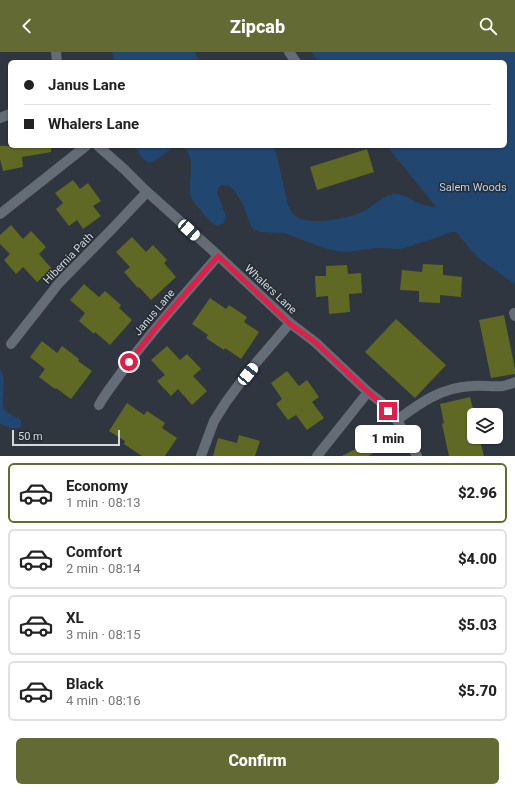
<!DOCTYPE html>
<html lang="en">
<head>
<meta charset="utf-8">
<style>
	:root { --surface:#fff; --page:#f2f2f2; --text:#222; --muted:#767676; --line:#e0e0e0; --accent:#636a34 }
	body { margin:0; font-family:Roboto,sans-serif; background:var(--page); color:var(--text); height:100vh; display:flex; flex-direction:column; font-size:15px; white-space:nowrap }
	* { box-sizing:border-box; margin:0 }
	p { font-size:13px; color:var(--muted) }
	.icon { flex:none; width:22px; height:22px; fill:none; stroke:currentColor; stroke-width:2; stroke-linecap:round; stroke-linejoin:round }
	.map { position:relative; height:404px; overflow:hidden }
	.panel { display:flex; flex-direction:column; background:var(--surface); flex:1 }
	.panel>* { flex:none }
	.guide { position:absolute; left:8px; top:8px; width:499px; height:88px; border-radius:6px; box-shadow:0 1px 3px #0004; display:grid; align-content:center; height:88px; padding:0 16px; background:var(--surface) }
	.fabs { position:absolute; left:467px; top:356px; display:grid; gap:8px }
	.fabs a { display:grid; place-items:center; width:36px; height:36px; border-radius:6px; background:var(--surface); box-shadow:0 1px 3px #0004; font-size:20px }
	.scale { position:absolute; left:12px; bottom:10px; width:108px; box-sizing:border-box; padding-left:4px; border:2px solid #d3d8dd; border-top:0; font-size:11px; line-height:14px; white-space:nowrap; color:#d3d8dd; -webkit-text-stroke:3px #252c35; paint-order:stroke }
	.end { position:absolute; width:18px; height:18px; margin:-9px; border:5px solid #e11d48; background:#fff; box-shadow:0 0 0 2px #fff }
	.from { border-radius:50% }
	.bubble { position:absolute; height:28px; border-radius:6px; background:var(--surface); box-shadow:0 1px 3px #0004; font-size:13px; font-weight:800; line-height:28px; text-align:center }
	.car { position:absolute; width:12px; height:24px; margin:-12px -6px; border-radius:5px; box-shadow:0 0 3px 1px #0007; background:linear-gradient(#fff 24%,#345 0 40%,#fff 0 76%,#345 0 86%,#fff 0) }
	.guide b { display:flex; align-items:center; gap:14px; height:38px; font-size:15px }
	.guide b+b { border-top:1px solid var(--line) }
	.guide i { width:10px; height:10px; background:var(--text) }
	ul { padding:7px 0 0; list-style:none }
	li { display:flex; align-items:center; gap:12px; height:60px; margin:0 8px 6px; padding:0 8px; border:2px solid var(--line); border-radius:6px }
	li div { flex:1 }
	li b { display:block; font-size:15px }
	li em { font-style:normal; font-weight:800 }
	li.active { border-color:var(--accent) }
	li>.icon { width:36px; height:36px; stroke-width:1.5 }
	.button { display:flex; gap:8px; margin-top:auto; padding:8px 16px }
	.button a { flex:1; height:46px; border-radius:6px; background:var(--accent); color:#fff; font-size:16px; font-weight:800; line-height:46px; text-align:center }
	header { display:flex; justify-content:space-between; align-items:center; height:52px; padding:0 16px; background:var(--accent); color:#fff; font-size:18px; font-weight:800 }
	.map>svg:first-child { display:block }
	.green { fill:#214670 }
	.building { fill:#606923 }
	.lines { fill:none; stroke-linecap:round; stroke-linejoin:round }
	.minor { stroke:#646c76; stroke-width:10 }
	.route { stroke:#e11d48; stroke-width:5 }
	.labels { text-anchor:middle; stroke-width:3; stroke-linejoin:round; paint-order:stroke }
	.park-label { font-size:11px; fill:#bbd3f1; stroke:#252c35 }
	.street-label { font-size:11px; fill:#d3d8dd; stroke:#252c35 }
</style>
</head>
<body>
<header><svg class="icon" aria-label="back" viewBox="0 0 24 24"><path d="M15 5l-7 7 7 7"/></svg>Zipcab<svg class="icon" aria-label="search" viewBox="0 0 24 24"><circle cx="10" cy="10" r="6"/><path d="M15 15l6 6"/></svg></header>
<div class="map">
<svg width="515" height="404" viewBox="0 0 515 404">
	<rect width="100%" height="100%" fill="#2f363f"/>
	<!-- green -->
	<g class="green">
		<polygon points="112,0 195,0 199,10 114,10"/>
		<path d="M311 0H515V232L478 206 456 180H451L427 189 401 197 376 196 347 200 337 199 327 197 284 181 260 180 253 177 250 172 243 152 234 138 229 134 223 133 219 134 217 141 226 164 224 171 218 174C211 172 207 166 202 160 198 155 191 148 190 142 188 125 197 108 183 94H274L277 104 288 153C290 157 293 163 297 165 310 174 353 166 366 158 375 153 382 144 393 142 399 141 407 145 413 148 419 152 429 155 436 155L387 94H505V10H319Z"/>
		<path d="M135 94H174L159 106 149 111C142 107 138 101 135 94Z"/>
		<path d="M0 317C8 329 0 348 4 357 8 362 16 365 21 368V375C13 378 7 375 0 372Z"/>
	</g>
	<!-- building -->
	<g class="building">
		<polygon points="0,94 51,94 51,100 22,105 23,115 3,119 0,107"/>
		<polygon points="367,97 374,120 317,138 310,115"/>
		<polygon points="73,128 80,137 88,131 101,149 93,154 101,164 83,177 77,168 69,174 56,157 63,151 55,141"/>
		<polygon points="11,173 23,187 31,179 46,195 39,202 52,217 37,230 23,215 16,222 4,208 10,202 0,192 0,183"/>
		<polygon points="132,185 146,200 153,193 167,208 164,211 176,225 151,248 139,235 138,236 124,220 130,215 116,200"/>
		<polygon points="423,212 443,213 443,223 462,225 461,245 440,243 440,251 419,250 419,239 400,238 402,218 422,220"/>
		<polygon points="347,213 348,222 361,221 362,241 349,242 350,260 329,262 328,244 316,245 315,224 326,224 326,214"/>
		<polygon points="84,232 99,245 105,239 121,253 119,256 132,268 110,293 95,280 94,282 79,269 85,261 70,248"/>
		<polygon points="210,246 226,257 229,253 247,265 244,270 259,280 241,307 225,296 224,298 206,286 208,283 192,272"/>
		<polygon points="504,263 515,317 515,322 491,326 479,268"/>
		<polygon points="396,267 446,313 415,346 365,300"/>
		<polygon points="42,289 57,301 62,294 79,307 78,309 92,319 71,347 56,336 55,337 39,325 45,317 30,305"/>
		<polygon points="167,294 180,308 187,302 201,317 193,324 207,339 192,353 178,337 171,344 157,329 165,323 151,308"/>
		<polygon points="287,319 299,334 307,328 319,345 312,350 324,366 307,378 296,363 288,368 276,352 282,347 271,331"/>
		<polygon points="470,345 474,361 474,385 479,385 484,404 449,404 442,372 444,371 440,352"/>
		<polygon points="127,351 144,363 147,359 165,371 162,376 177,386 165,404 142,404 124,392 125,389 109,379"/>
		<polygon points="239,383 260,389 255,404 213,404 218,386 237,391"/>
		<polygon points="371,389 376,400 368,404 342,404"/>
	</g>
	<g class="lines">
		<!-- minor -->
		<g class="minor">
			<polyline points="56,0 57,10"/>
			<polyline points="289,0 296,10"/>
			<polyline points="0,66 10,62"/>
			<polyline points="98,94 124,117 144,137 211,197 290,271 315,290 368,340 381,350 397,368 417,404"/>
			<polyline points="0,162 86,94"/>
			<polyline points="514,261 515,264"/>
			<polyline points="11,292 59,231 112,177 147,140"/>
			<path d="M99 353C106 340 115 330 123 318 152 278 186 241 218 204"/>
			<path d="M397 368C420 351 442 335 472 334 482 333 493 335 503 334 507 333 511 332 515 330"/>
			<polyline points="201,404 214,369 226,350 240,331 255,312 290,271"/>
			<polyline points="317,404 368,340"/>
		</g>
	</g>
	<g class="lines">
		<!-- route -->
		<polyline class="route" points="129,310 159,272 218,204 290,272 315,290 368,340 380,350 388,359"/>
	</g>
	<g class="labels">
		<!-- park labels -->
		<g class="park-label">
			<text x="473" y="139">Salem Woods</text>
		</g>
		<!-- street labels -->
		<g class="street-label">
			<text transform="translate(68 206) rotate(-46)" y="4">Hibernia Path</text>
			<text transform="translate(271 237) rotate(43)" y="4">Whalers Lane</text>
			<text transform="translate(154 260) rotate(-50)" y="4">Janus Lane</text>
		</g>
	</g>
</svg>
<div class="fabs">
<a><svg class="icon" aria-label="layers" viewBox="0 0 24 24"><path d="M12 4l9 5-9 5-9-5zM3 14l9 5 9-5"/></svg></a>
</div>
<div class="scale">50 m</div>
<i class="end from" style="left:129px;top:310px"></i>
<i class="end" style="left:388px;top:359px"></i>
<div class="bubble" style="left:355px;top:373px;width:66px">1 min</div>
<i class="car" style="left:189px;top:178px;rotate:132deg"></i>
<i class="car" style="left:248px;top:322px;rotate:39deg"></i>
<div class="guide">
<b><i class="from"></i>Janus Lane</b>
<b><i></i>Whalers Lane</b>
</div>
</div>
<section class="panel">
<ul>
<li class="active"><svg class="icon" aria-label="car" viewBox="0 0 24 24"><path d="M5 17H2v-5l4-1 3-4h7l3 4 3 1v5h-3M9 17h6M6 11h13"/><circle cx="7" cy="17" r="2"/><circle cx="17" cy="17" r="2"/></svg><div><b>Economy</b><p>1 min · 08:13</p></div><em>$2.96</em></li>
<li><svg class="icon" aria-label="car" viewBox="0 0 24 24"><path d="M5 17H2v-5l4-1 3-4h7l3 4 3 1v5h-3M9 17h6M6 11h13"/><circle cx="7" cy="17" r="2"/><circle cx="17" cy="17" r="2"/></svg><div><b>Comfort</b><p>2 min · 08:14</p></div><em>$4.00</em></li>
<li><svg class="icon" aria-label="car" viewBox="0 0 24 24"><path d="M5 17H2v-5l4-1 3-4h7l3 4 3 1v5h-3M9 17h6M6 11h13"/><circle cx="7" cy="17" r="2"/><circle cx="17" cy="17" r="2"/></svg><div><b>XL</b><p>3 min · 08:15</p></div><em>$5.03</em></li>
<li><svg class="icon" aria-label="car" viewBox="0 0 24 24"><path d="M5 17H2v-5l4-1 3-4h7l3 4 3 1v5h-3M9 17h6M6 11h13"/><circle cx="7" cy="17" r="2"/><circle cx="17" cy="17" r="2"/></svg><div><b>Black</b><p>4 min · 08:16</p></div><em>$5.70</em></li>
</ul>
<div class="button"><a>Confirm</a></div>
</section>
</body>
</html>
